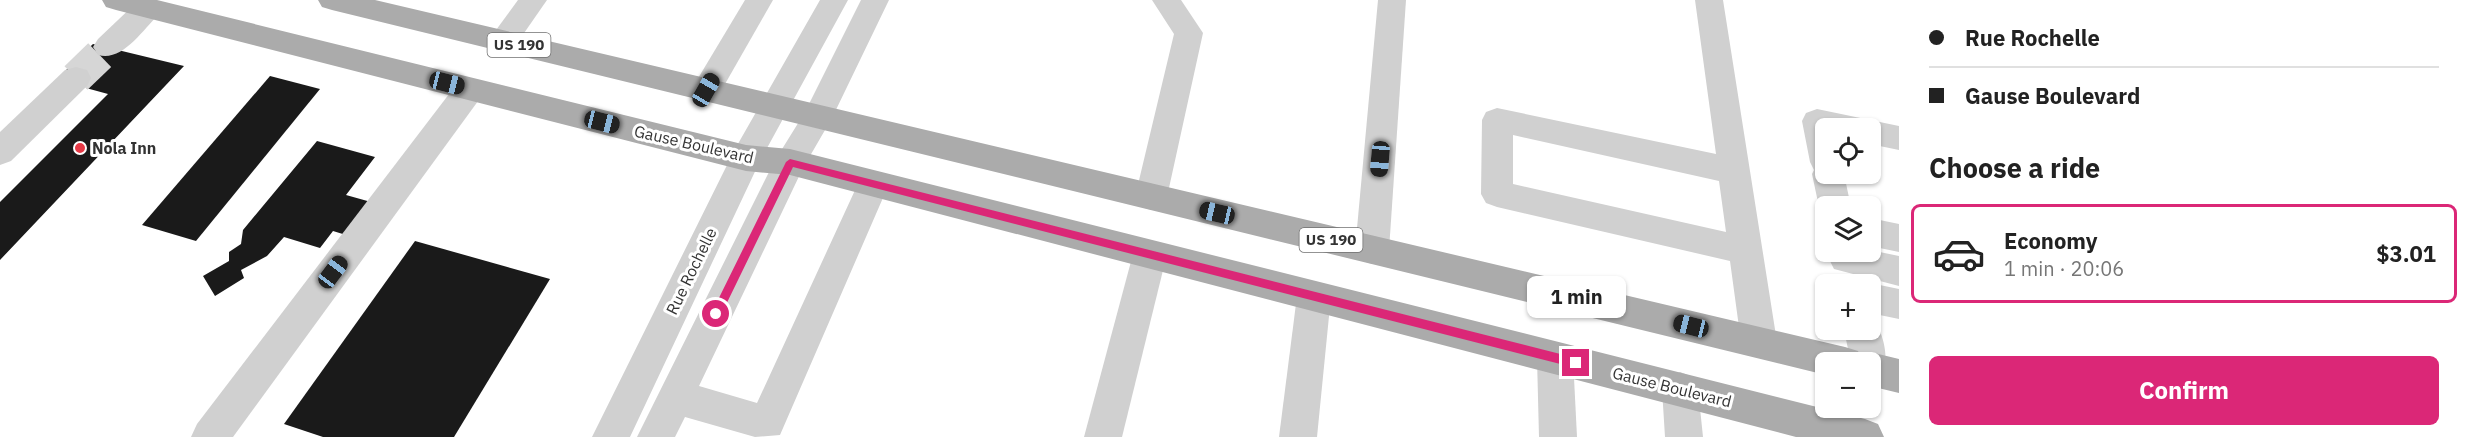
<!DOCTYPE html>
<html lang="en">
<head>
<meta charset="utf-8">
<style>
	:root { --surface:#fff; --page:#f6f6f6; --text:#222; --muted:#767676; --line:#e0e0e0; --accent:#db2777 }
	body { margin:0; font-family:"IBM Plex Sans",sans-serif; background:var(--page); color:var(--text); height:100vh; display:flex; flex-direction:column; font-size:22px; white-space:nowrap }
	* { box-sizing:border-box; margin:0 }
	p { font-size:20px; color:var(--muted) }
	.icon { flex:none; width:33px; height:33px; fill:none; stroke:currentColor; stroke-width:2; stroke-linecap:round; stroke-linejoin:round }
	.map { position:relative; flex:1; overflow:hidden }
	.panel { display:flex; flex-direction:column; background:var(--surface); width:570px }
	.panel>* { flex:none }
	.guide { display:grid; align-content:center; height:132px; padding:0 30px; background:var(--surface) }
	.controls { position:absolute; left:1815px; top:118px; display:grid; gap:12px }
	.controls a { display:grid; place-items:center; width:66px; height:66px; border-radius:9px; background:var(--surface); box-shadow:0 2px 4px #0004; font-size:30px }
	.end { position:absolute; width:27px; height:27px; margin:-14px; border:8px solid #db2777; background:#fff; box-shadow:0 0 0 3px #fff }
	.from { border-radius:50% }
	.bubble { position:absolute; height:42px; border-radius:9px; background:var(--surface); box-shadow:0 2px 4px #0004; font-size:20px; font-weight:700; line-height:42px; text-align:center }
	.car { position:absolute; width:18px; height:36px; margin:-18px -9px; border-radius:8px; box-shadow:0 0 4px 2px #0007; background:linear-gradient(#222 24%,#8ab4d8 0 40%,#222 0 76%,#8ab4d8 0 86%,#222 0) }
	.guide b { display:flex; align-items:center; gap:21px; height:57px; font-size:22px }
	.guide b+b { border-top:2px solid var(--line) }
	.guide i { width:15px; height:15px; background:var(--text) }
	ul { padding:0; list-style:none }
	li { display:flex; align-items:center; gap:18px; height:99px; margin:0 12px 9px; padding:0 18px; border:3px solid var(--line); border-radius:9px }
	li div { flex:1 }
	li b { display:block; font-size:22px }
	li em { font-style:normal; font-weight:700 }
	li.on { border-color:var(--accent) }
	li>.icon { width:54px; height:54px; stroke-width:1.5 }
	h2 { padding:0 30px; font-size:27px; line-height:72px }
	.action { display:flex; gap:12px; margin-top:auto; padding:12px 30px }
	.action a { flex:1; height:69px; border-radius:9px; background:var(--accent); color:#fff; font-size:24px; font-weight:700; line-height:69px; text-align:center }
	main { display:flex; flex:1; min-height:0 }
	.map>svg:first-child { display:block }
	.building { fill:#1a1a1a }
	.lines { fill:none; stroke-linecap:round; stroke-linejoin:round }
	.minor-tunnel { stroke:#d6d6d6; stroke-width:33; stroke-dasharray:33 16; stroke-linecap:butt }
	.minor { fill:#d0d0d0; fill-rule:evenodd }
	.major { fill:#ababab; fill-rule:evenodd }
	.route { fill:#db2777 }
	.poi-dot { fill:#e63946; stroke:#fff; stroke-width:2 }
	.labels { text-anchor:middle; stroke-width:6; stroke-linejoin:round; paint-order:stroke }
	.shield { fill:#fff; stroke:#707070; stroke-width:1.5 }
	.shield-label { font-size:15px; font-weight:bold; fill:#333 }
	.street-label { font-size:16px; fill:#333; stroke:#fff }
	.poi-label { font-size:16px; font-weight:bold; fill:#333; stroke:#fff; text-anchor:start }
</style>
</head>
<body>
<main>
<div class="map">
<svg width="1899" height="437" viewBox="0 0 1899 437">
	<rect width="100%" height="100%" fill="#fff"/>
	<!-- building -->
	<g class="building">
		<polygon points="93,44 184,66 0,260 0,202 108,94 86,88 92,82 62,74"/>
		<polygon points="270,76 320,89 196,241 142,225"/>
		<polygon points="317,141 375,157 346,195 371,202 346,235 333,231 320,248 284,237 267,256 241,270 244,278 215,296 203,276 229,261 229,252 241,244 243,230"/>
		<polygon points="415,241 550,279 454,437 323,437 284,424"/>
	</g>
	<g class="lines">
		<!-- minor-tunnel -->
		<polyline class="minor-tunnel" points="76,78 108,47"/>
		<!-- minor -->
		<g class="minor">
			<polygon points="518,0 547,0 513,49 503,52 493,49 488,41"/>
			<polygon points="745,0 773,0 717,98 706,101 695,98 691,90"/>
			<polygon points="820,0 848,0 760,161 630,437 592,437 735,149"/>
			<polygon points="861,0 889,0 832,118 803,168 699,386 757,403 862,175 873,171 884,175 889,184 780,435 755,437 685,417 675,437 637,437 774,162 805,112"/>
			<polygon points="1152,0 1181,0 1203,33 1167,197 1163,206 1151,210 1139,206 1135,197 1174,34"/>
			<polygon points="1378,0 1406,0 1389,250 1384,260 1372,264 1360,260 1355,250"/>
			<path d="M1695 0H1723L1777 342 1772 353 1759 358 1746 353 1741 342 1730 261 1497 207 1486 203 1481 194 1482 120 1486 112 1497 108 1716 154ZM1513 135 1719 181 1726 232 1513 184Z"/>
			<path d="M138 1H158L162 8 158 15C142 31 122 62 98 55L93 47 98 39Z"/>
			<polygon points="76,67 87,70 91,78 87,86 11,161 0,165 0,132 65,70"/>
			<polygon points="470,78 481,81 485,89 481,97 233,437 191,437 197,424 459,81"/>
			<polygon points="1817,109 1899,126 1899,150 1870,144 1870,129 1826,129 1826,174 1844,174 1851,207 1826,207 1826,217 1819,207 1812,174 1814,170 1810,162 1802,121 1806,113"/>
			<polygon points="1870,218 1899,224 1899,252 1870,246"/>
			<polygon points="1150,240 1162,244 1167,254 1122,437 1084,437 1133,254 1138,244"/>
			<polygon points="1870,250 1899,256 1899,286 1834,269 1829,259 1832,252 1870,252"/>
			<polygon points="1314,281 1326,285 1331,296 1317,437 1279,437 1297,296 1302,285"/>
			<polygon points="1870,283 1899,289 1899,319 1870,313 1870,285 1864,285"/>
			<path d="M1870 317 1875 319C1883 336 1890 357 1882 375L1870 379V363H1851L1844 330H1870Z"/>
			<polygon points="1555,342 1568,346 1573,358 1577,437 1539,437 1537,358 1542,346"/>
			<polygon points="1680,372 1693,377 1698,389 1703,437 1665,437 1662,389 1667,377"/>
		</g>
		<!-- major -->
		<g class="major">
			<polygon points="102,0 157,0 746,145 790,149 1865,419 1878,424 1884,437 1796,437 790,175 746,171 116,10 106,7"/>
			<polygon points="318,0 375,0 1845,347 1858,351 1860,356 1870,352 1899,359 1899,393 1870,386 1870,363 1826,363 1826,375 332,10 322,7"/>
		</g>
	</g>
	<!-- route -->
	<polygon class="route" points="790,159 1576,358 1582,363 1576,368 793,167 720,317 713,317 713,310 786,162"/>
	<!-- markers -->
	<circle class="poi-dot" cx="80" cy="148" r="6"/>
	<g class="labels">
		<!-- shield labels -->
		<g class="shield">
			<rect x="487.5" y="33" width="63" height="24" rx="4.5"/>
			<rect x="1299.5" y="228" width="63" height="24" rx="4.5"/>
		</g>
		<g class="shield-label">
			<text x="519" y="50">US 190</text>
			<text x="1331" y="245">US 190</text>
		</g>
		<!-- street labels -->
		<g class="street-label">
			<text transform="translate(694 144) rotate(13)" y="6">Gause Boulevard</text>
			<text transform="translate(691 271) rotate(-64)" y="6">Rue Rochelle</text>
			<text transform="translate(1672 387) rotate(14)" y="6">Gause Boulevard</text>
		</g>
		<!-- poi labels -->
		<g class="poi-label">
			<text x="92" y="154">Nola Inn</text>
		</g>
	</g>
</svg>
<div class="controls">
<a><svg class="icon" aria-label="locate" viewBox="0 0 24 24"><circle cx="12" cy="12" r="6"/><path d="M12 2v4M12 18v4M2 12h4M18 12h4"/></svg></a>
<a><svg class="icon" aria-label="layers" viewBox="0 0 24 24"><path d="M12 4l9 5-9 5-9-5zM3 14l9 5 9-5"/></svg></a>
<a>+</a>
<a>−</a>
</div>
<i class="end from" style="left:716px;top:314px"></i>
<i class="end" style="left:1576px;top:363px"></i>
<div class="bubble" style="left:1527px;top:276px;width:99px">1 min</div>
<i class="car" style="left:447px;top:83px;rotate:104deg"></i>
<i class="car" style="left:706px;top:90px;rotate:30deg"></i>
<i class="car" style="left:602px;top:122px;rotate:104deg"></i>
<i class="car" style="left:1380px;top:159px;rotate:185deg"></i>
<i class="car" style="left:1217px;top:213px;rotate:283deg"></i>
<i class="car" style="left:333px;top:272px;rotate:37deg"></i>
<i class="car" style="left:1691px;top:326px;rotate:284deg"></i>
</div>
<section class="panel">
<div class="guide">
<b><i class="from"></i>Rue Rochelle</b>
<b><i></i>Gause Boulevard</b>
</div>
<h2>Choose a ride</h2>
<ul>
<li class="on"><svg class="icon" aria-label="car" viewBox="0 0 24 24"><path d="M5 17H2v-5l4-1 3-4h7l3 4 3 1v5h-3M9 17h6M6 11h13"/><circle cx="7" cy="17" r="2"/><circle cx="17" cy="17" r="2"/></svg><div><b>Economy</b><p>1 min · 20:06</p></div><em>$3.01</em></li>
</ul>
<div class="action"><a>Confirm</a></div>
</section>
</main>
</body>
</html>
